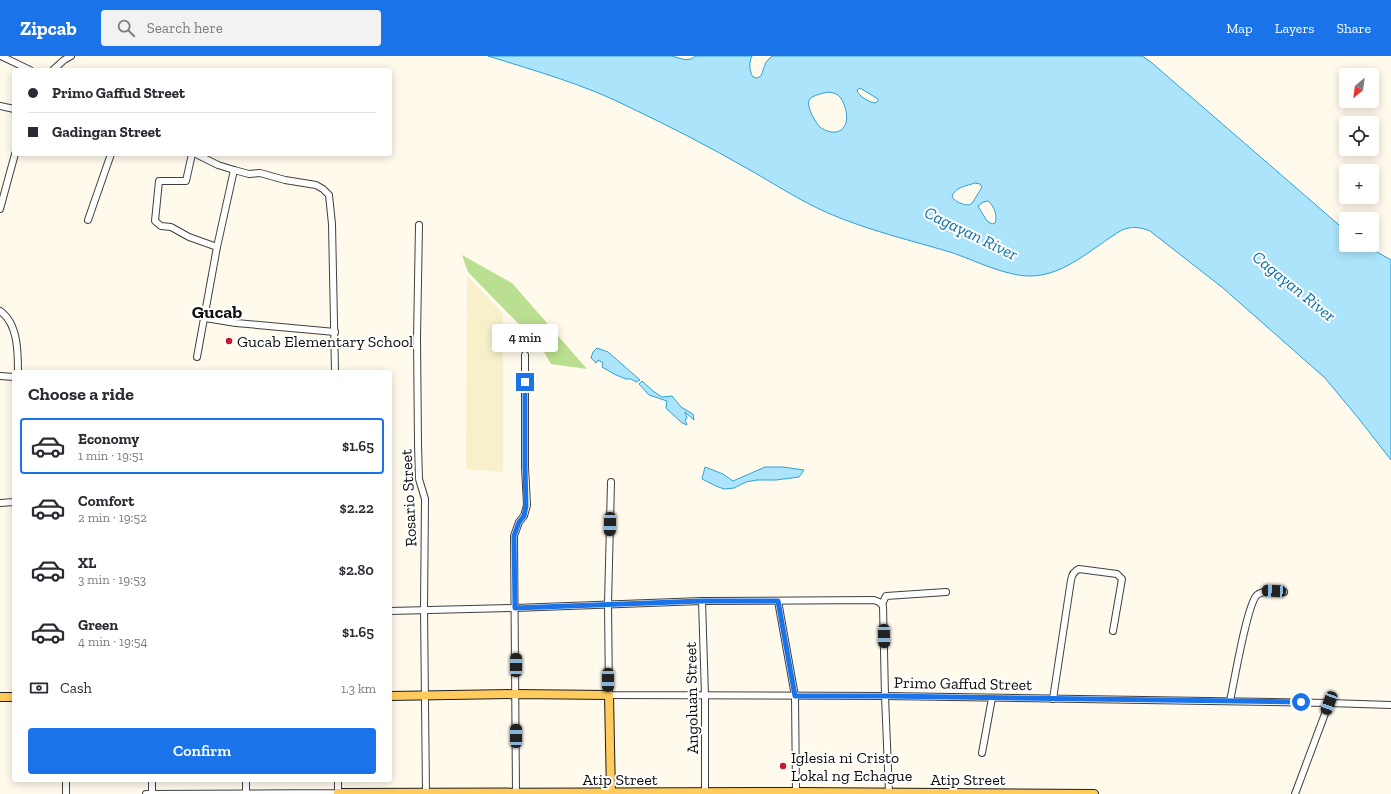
<!DOCTYPE html>
<html lang="en">
<head>
<meta charset="utf-8">
<style>
	:root { --surface:#fff; --page:#f2f2f3; --text:#2b2b33; --muted:#7c7c81; --line:#e1e1e2; --accent:#1a73e8 }
	body { margin:0; font-family:"Zilla Slab",serif; background:var(--page); color:var(--text); height:100vh; display:flex; flex-direction:column; font-size:15px; white-space:nowrap }
	* { box-sizing:border-box; margin:0 }
	p { font-size:13px; color:var(--muted) }
	.icon { flex:none; width:22px; height:22px; fill:none; stroke:currentColor; stroke-width:2; stroke-linecap:round; stroke-linejoin:round }
	.map { position:relative; flex:1; overflow:hidden }
	.details { position:absolute; left:12px; top:314px; width:380px; height:412px; display:flex; flex-direction:column; background:var(--surface); border-radius:4px; box-shadow:0 2px 10px #0003 }
	.details>* { flex:none }
	.banner { position:absolute; left:12px; top:12px; width:380px; height:88px; border-radius:4px; box-shadow:0 2px 10px #0003; display:grid; align-content:center; height:88px; padding:0 16px; background:var(--surface) }
	.needle { width:26px; rotate:209deg }
	.controls { position:absolute; left:1339px; top:12px; display:grid; gap:8px }
	.controls a { display:grid; place-items:center; width:40px; height:40px; border-radius:4px; background:var(--surface); box-shadow:0 2px 10px #0003; font-size:20px }
	.end { position:absolute; width:18px; height:18px; margin:-9px; border:5px solid #1a73e8; background:#fff; box-shadow:0 0 0 2px #fff }
	.from { border-radius:50% }
	.bubble { position:absolute; height:28px; border-radius:4px; background:var(--surface); box-shadow:0 2px 10px #0003; font-size:13px; font-weight:600; line-height:28px; text-align:center }
	.car { position:absolute; width:12px; height:24px; margin:-12px -6px; border-radius:5px; box-shadow:0 0 3px 1px #0007; background:linear-gradient(#222 24%,#8ab4d8 0 40%,#222 0 76%,#8ab4d8 0 86%,#222 0) }
	.banner b { display:flex; align-items:center; gap:14px; height:38px; font-size:15px }
	.banner b+b { border-top:1px solid var(--line) }
	.banner i { width:10px; height:10px; background:var(--text) }
	ul { padding:0; list-style:none }
	li { display:flex; align-items:center; gap:12px; height:56px; margin:0 8px 6px; padding:0 8px; border:2px solid transparent; border-radius:4px }
	li div { flex:1 }
	li b { display:block; font-size:15px }
	li em { font-style:normal; font-weight:600 }
	li.current { border-color:var(--accent) }
	li>.icon { width:36px; height:36px; stroke-width:1.5 }
	h2 { padding:0 16px; font-size:18px; line-height:48px }
	.pay { display:flex; align-items:center; gap:10px; height:44px; padding:0 16px; font-size:15px }
	.pay p { margin-inline-start:auto }
	.action { display:flex; gap:8px; margin-top:auto; padding:8px 16px }
	.action a { flex:1; height:46px; border-radius:4px; background:var(--accent); color:#fff; font-size:16px; font-weight:600; line-height:46px; text-align:center }
	header { display:flex; align-items:center; gap:24px; box-sizing:border-box; height:56px; padding:0 20px; background:var(--accent); color:#fff }
	header strong { font-size:19px }
	nav { display:flex; gap:22px; margin-inline-start:auto; font-size:14px }
	.search { width:280px; height:36px; background:var(--page); display:flex; align-items:center; gap:10px; box-sizing:border-box; padding:0 14px; border-radius:4px; color:var(--muted); font-size:15px }
	.map>svg:first-child { display:block }
	.farmland { fill:#f7f0ca }
	.forest { fill:#badf90 }
	.water { fill:#ace4fb; stroke:#2da1d8; fill-rule:evenodd }
	.lines { fill:none; stroke-linecap:round; stroke-linejoin:round }
	.minor-casing { stroke:#404040; stroke-width:8 }
	.major-casing { stroke:#1e1e1e; stroke-width:10 }
	.minor { stroke:#fff; stroke-width:6 }
	.major { stroke:#ffcb5c; stroke-width:8 }
	.route { stroke:#1a73e8; stroke-width:5 }
	.poi-dot { fill:#c8192f; stroke:#fff; stroke-width:1.5 }
	.labels { text-anchor:middle; stroke-width:4; stroke-linejoin:round; paint-order:stroke }
	.poi-label { font-size:16px; fill:#0d0d0d; stroke:#fff; text-anchor:start }
	.street-label { font-size:16px; fill:#0d0d0d; stroke:#fff }
	.water-label { font-size:17px; font-style:italic; fill:#0c70a8; stroke:#fff }
	.quarter-label { font-size:18px; font-weight:bold; fill:#0d0d0d; stroke:#fff }
</style>
</head>
<body>
<header>
<strong>Zipcab</strong>
<div class="search"><svg class="icon" aria-label="search" viewBox="0 0 24 24"><circle cx="10" cy="10" r="6"/><path d="M15 15l6 6"/></svg>Search here</div>
<nav><a>Map</a><a>Layers</a><a>Share</a></nav>
</header>
<div class="map">
<svg width="1391" height="738" viewBox="0 0 1391 738">
	<rect width="100%" height="100%" fill="#fffaec"/>
	<!-- farmland -->
	<polygon class="farmland" points="467,220 503,258 503,416 466,413"/>
	<!-- forest -->
	<polygon class="forest" points="462,199 512,227 587,313 551,308 541,291 468,216"/>
	<!-- water -->
	<g class="water">
		<path d="M488 0H672C680 2 689 7 695 0H752C749 6 749 15 753 21L757 22 761 20 766 6 772 0H1142L1152 7 1346 175V189H1365L1391 204V404L1359 363 1325 322 1223 232 1150 175C1140 171 1132 170 1122 174 1093 191 1065 220 1030 220 1005 220 974 204 950 196 909 184 867 174 828 157 800 145 775 128 748 113 710 91 671 71 631 52 586 29 536 15 488 0ZM860 32 878 43V45L875 47C869 46 858 40 857 34ZM829 36C834 37 837 38 840 41 847 50 852 73 836 76 831 77 825 74 821 72 816 68 806 50 809 44 812 39 824 37 829 36ZM975 127 980 128 982 131 973 146 969 149C963 149 956 146 952 141 954 131 967 130 975 127ZM988 145C994 150 998 160 995 167L992 168 987 165 978 150 983 146Z"/>
		<polygon points="597,292 608,296 640,324 636,326 631,323 626,323 616,319 602,311 603,307 598,304 596,307 591,302 593,296"/>
		<polygon points="642,325 653,335 662,341 672,340 681,351 693,358 694,364 685,356 687,362 685,364 687,369 682,367 666,352 667,345 649,339 639,328"/>
		<polygon points="705,411 723,418 733,425 765,411 783,411 804,414 799,421 776,424 757,424 746,426 734,432 724,433 716,430 702,423"/>
	</g>
	<g class="lines">
		<defs>
			<g id="minor">
				<polyline points="1,0 30,14"/>
				<polyline points="53,14 64,4 71,0"/>
				<polyline points="0,50 14,53"/>
				<polyline points="192,98 186,125 159,125 155,165 161,170 171,171 189,181 217,191"/>
				<polyline points="196,98 218,109 234,114 249,118 260,117 285,124 316,129 323,133 329,139 332,168 335,316"/>
				<polyline points="0,153 15,98"/>
				<polyline points="88,164 111,98"/>
				<polyline points="419,169 417,282 418,388 419,423 425,443 424,553 426,738"/>
				<path d="M0 255C18 267 18 296 18 316"/>
				<polyline points="205,262 236,267 335,276"/>
				<polyline points="197,301 217,191 234,114"/>
				<polyline points="0,320 14,321"/>
				<polyline points="611,426 608,548 609,639 885,640 1329,647 1391,649"/>
				<polyline points="0,447 14,446"/>
				<polyline points="702,545 705,640 705,738"/>
				<polyline points="778,545 795,640 796,736"/>
				<polyline points="882,548 886,540 946,536"/>
				<polyline points="390,555 515,552 702,545 874,544 879,546 883,550 885,640 889,737"/>
				<path d="M1053 643 1071 524C1072 518 1074 515 1079 513L1117 518 1122 523 1113 575"/>
				<path d="M1230 645C1234 627 1247 548 1257 539 1264 533 1276 536 1284 536"/>
				<polyline points="982,697 992,642"/>
				<polyline points="152,724 152,738"/>
				<polyline points="246,724 246,738"/>
				<polyline points="516,737 514,480 519,466 524,460 527,449 525,411 525,299"/>
				<polyline points="66,738 66,724"/>
				<polyline points="146,738 338,737 338,724"/>
				<polyline points="1295,738 1329,647"/>
			</g>
			<g id="major">
				<polyline points="390,640 516,638 609,639 611,738"/>
				<polyline points="0,641 14,641"/>
				<polyline points="338,738 338,737 796,736 1094,738"/>
			</g>
		</defs>
		<!-- minor casing -->
		<use href="#minor" class="minor-casing"/>
		<!-- major casing -->
		<use href="#major" class="major-casing"/>
		<!-- minor -->
		<use href="#minor" class="minor"/>
		<!-- major -->
		<use href="#major" class="major"/>
	</g>
	<g class="lines">
		<!-- route -->
		<polyline class="route" points="525,326 525,411 526,450 524,460 519,466 514,480 515,552 702,545 778,545 795,640 885,640 1301,646"/>
	</g>
	<!-- markers -->
	<g class="poi-dot">
		<circle cx="229" cy="285" r="4"/>
		<circle cx="783" cy="710" r="4"/>
	</g>
	<g class="labels">
		<!-- poi labels -->
		<g class="poi-label">
			<text x="237" y="291">Gucab Elementary School</text>
			<text x="791" y="707">Iglesia ni Cristo<tspan x="791" dy="18">Lokal ng Echague</tspan></text>
		</g>
		<!-- street labels -->
		<g class="street-label">
			<text transform="translate(408 442) rotate(-93)" y="6">Rosario Street</text>
			<text transform="translate(963 627) rotate(1)" y="6">Primo Gaffud Street</text>
			<text transform="translate(691 642) rotate(-91)" y="6">Angoluan Street</text>
			<text x="620" y="729">Atip Street</text>
			<text x="968" y="729">Atip Street</text>
		</g>
		<!-- water labels -->
		<g class="water-label">
			<text transform="translate(971 177) rotate(26)" y="6">Cagayan River</text>
			<text transform="translate(1294 230) rotate(39)" y="6">Cagayan River</text>
		</g>
		<!-- quarter labels -->
		<g class="quarter-label">
			<text x="217" y="262">Gucab</text>
		</g>
	</g>
</svg>
<div class="controls">
<a><svg class="needle" viewBox="-14 -14 28 28"><path d="M0-13l5 13h-10z" fill="#e53935"/><path d="M0 13l5-13h-10z" fill="#7c7c81"/></svg></a>
<a><svg class="icon" aria-label="locate" viewBox="0 0 24 24"><circle cx="12" cy="12" r="6"/><path d="M12 2v4M12 18v4M2 12h4M18 12h4"/></svg></a>
<a>+</a>
<a>−</a>
</div>
<i class="end from" style="left:1301px;top:646px"></i>
<i class="end" style="left:525px;top:326px"></i>
<div class="bubble" style="left:492px;top:268px;width:66px">4 min</div>
<i class="car" style="left:610px;top:468px;rotate:181deg"></i>
<i class="car" style="left:1274px;top:535px;rotate:273deg"></i>
<i class="car" style="left:884px;top:580px;rotate:179deg"></i>
<i class="car" style="left:516px;top:609px;rotate:0deg"></i>
<i class="car" style="left:608px;top:624px;rotate:180deg"></i>
<i class="car" style="left:1329px;top:647px;rotate:200deg"></i>
<i class="car" style="left:516px;top:680px;rotate:0deg"></i>
<div class="banner">
<b><i class="from"></i>Primo Gaffud Street</b>
<b><i></i>Gadingan Street</b>
</div>
<section class="details">
<h2>Choose a ride</h2>
<ul>
<li class="current"><svg class="icon" aria-label="car" viewBox="0 0 24 24"><path d="M5 17H2v-5l4-1 3-4h7l3 4 3 1v5h-3M9 17h6M6 11h13"/><circle cx="7" cy="17" r="2"/><circle cx="17" cy="17" r="2"/></svg><div><b>Economy</b><p>1 min · 19:51</p></div><em>$1.65</em></li>
<li><svg class="icon" aria-label="car" viewBox="0 0 24 24"><path d="M5 17H2v-5l4-1 3-4h7l3 4 3 1v5h-3M9 17h6M6 11h13"/><circle cx="7" cy="17" r="2"/><circle cx="17" cy="17" r="2"/></svg><div><b>Comfort</b><p>2 min · 19:52</p></div><em>$2.22</em></li>
<li><svg class="icon" aria-label="car" viewBox="0 0 24 24"><path d="M5 17H2v-5l4-1 3-4h7l3 4 3 1v5h-3M9 17h6M6 11h13"/><circle cx="7" cy="17" r="2"/><circle cx="17" cy="17" r="2"/></svg><div><b>XL</b><p>3 min · 19:53</p></div><em>$2.80</em></li>
<li><svg class="icon" aria-label="car" viewBox="0 0 24 24"><path d="M5 17H2v-5l4-1 3-4h7l3 4 3 1v5h-3M9 17h6M6 11h13"/><circle cx="7" cy="17" r="2"/><circle cx="17" cy="17" r="2"/></svg><div><b>Green</b><p>4 min · 19:54</p></div><em>$1.65</em></li>
</ul>
<div class="pay"><svg class="icon" aria-label="cash" viewBox="0 0 24 24"><path d="M3 7h18v10H3z"/><circle cx="12" cy="12" r="2"/></svg>Cash<p>1.3 km</p></div>
<div class="action"><a>Confirm</a></div>
</section>
</div>
</body>
</html>
